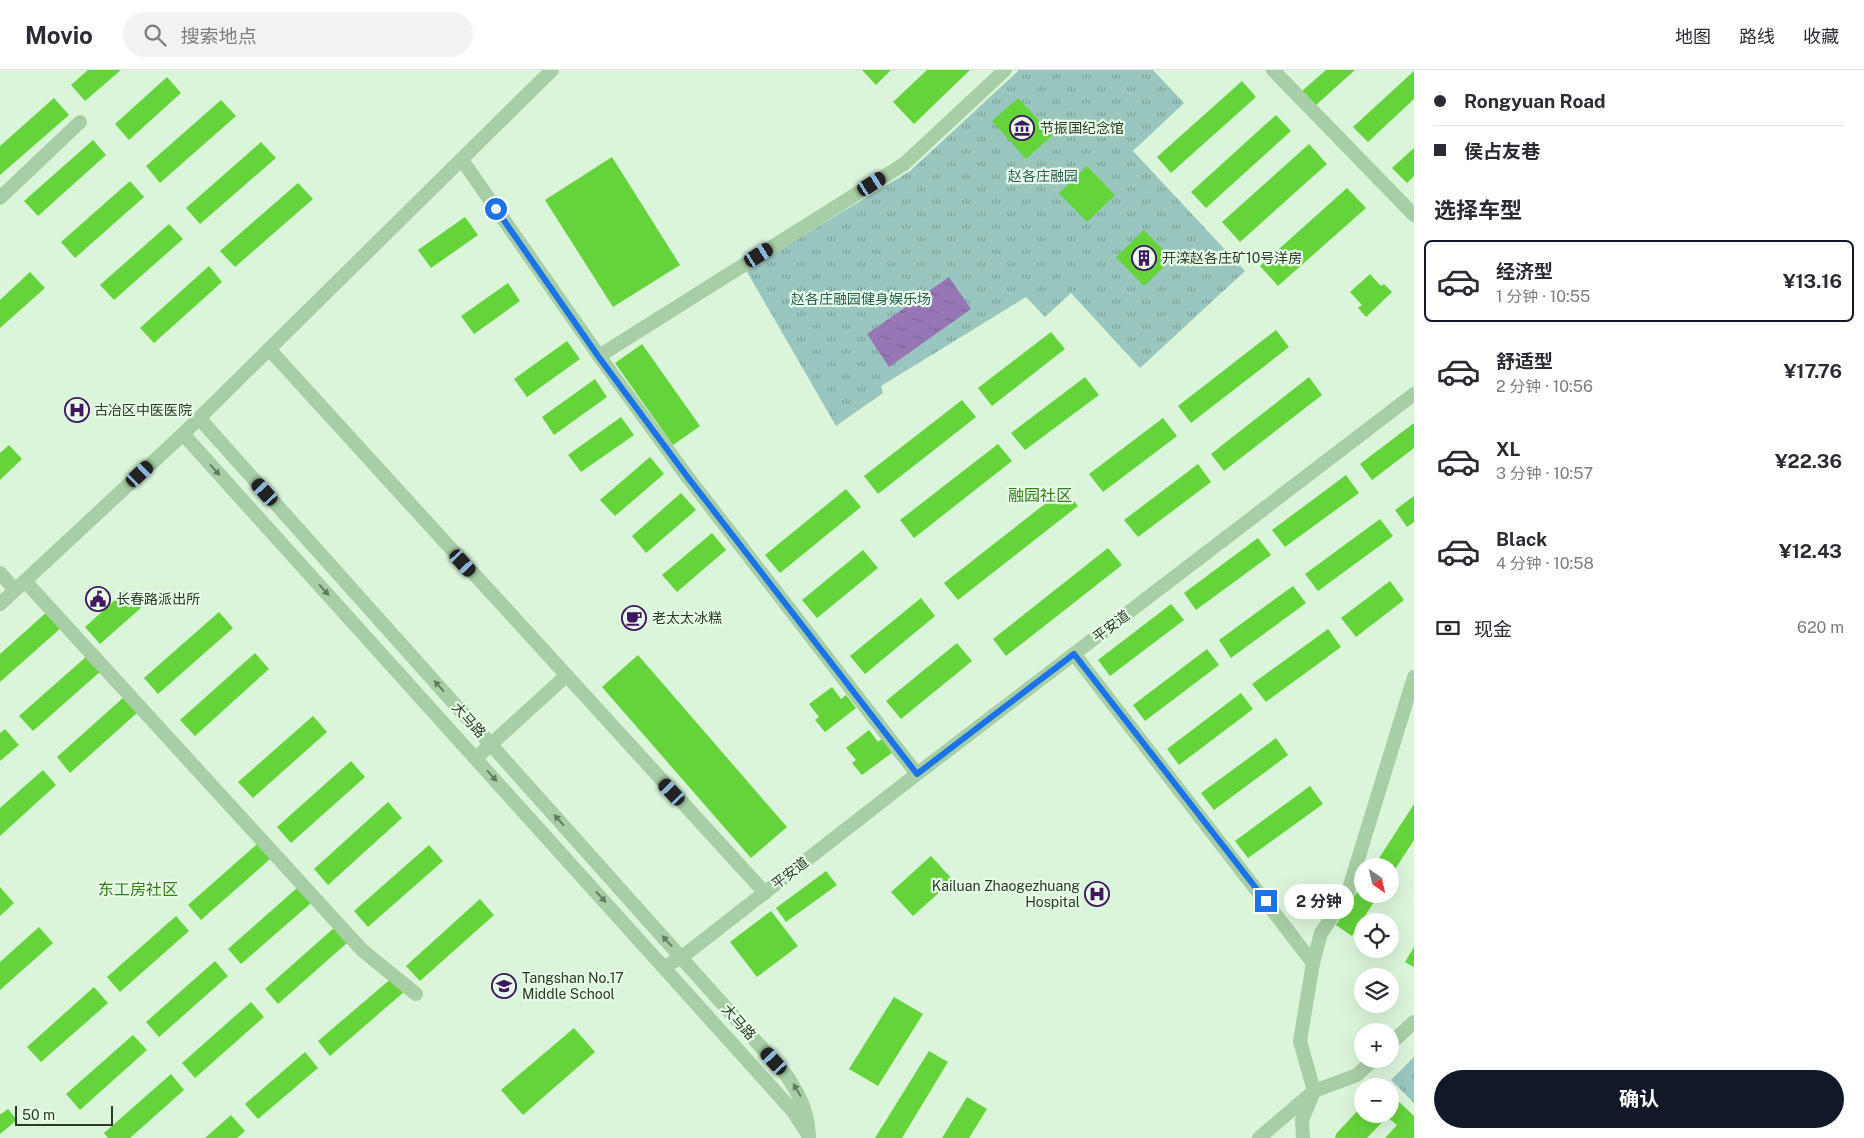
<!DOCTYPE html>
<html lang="zh">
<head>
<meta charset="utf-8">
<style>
	:root { --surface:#fff; --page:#f2f2f3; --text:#2b2b33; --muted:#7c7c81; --line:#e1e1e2; --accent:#111827 }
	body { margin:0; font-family:"Public Sans","Noto Sans SC",sans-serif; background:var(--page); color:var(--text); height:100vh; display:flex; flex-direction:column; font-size:19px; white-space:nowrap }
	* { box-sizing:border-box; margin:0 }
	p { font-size:16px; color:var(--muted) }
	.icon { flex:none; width:28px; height:28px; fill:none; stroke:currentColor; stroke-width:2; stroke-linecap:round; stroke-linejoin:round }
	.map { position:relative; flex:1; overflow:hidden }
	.sheet { display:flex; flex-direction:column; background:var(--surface); width:450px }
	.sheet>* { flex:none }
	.hud { display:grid; align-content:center; height:110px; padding:0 20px; background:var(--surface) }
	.needle { width:32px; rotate:146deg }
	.tools { position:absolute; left:1354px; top:788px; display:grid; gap:10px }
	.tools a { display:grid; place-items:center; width:45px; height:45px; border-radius:50%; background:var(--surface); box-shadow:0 5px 20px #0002; font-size:25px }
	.scale { position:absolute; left:15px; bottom:12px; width:98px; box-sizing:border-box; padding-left:5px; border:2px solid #2b3927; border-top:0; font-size:14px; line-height:18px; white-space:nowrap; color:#2b3927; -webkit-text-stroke:4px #e8fce9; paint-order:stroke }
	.end { position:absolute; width:22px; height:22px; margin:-11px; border:6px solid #1a73e8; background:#fff; box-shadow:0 0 0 2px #fff }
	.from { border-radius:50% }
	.bubble { position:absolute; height:35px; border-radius:18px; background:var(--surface); box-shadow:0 5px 20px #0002; font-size:16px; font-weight:700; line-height:35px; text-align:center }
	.car { position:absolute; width:15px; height:30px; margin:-15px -8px; border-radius:6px; box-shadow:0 0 4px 1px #0007; background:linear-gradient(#222 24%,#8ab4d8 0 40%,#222 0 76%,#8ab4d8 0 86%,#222 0) }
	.hud b { display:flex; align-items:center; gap:18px; height:48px; font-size:19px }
	.hud b+b { border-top:1px solid var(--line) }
	.hud i { width:12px; height:12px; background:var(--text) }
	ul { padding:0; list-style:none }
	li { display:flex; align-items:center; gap:15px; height:82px; margin:0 10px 8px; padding:0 10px; border:2px solid transparent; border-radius:8px }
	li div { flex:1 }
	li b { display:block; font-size:19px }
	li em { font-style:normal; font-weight:700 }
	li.active { border-color:var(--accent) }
	li>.icon { width:45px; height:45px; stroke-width:1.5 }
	h2 { padding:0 20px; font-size:22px; line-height:60px }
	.pay { display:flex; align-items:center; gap:12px; height:55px; padding:0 20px; font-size:19px }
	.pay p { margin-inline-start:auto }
	.cta { display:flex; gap:10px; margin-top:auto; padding:10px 20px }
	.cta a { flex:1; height:58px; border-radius:30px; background:var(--accent); color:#fff; font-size:20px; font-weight:700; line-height:58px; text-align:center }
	header { display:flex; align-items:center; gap:30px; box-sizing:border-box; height:70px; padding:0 25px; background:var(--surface); border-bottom:1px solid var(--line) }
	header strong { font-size:24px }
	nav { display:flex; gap:28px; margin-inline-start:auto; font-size:18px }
	.search { width:350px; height:45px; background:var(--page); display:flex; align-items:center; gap:12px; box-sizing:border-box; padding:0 18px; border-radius:28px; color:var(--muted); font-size:19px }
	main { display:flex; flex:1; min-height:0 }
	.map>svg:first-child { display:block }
	.park { fill:url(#park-tufts) }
	.water { fill:url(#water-ripples) }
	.building { fill:#64d43a }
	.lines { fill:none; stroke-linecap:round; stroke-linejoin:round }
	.minor { stroke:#a8cea5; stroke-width:14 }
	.oneway { fill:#637c60 }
	.route { stroke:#1a73e8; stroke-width:6 }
	.labels { text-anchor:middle; stroke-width:4.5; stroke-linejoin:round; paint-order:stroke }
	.poi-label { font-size:14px; fill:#2b3927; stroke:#e8fce9; text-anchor:start }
	.park-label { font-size:14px; fill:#285b53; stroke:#e8fce9 }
	.street-label { font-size:14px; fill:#2b3927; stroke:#e8fce9 }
	.quarter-label { font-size:16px; fill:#337f16; stroke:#e8fce9 }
</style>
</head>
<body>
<header>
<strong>Movio</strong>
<div class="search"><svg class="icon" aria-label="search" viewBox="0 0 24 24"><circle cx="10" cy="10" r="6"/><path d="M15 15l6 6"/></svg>搜索地点</div>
<nav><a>地图</a><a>路线</a><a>收藏</a></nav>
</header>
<main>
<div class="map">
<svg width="1414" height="1068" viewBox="0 0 1414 1068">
	<defs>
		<pattern id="park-tufts" width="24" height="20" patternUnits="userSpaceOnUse" patternTransform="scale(1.25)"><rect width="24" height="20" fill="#99c6be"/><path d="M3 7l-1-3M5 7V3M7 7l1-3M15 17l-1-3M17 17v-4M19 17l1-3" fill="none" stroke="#7da29a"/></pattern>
		<pattern id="water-ripples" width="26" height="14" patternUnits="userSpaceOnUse" patternTransform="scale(1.25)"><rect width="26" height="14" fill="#9776b5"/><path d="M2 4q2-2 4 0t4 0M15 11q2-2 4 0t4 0" fill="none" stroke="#7b6293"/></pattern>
	</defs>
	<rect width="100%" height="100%" fill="#dbf5db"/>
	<!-- park -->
	<g class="park">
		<polygon points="1019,0 1153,0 1184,33 1133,81 1245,201 1140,298 1071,223 1045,247 1026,227 881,316 883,323 836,356 746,200 910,101"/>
		<polygon points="1414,987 1414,1033 1391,1010"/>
	</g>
	<!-- water -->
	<polygon class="water" points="949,207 971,239 889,297 867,264"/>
	<!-- building -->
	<g class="building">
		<polygon points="88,0 121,0 85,31 71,15"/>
		<polygon points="862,0 891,0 876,15"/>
		<polygon points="927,0 970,0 914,54 893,32"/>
		<polygon points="1326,0 1355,0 1315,36 1302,21"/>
		<polygon points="1414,1 1414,29 1368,72 1353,57"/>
		<polygon points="167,7 181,23 129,70 115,54"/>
		<polygon points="1242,11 1256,27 1171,103 1157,87"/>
		<polygon points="54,28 69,45 0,105 0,76"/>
		<polygon points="1018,28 1053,65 1026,89 992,51"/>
		<polygon points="221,30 236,46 160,113 146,96"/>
		<polygon points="1276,45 1291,61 1206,138 1191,122"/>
		<polygon points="93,70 106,85 38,146 24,131"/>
		<polygon points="261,72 276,88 200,154 186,138"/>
		<polygon points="1309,74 1327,94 1240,172 1222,152"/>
		<polygon points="1414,78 1414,106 1407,113 1392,98"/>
		<polygon points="612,87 680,195 613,237 545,130"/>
		<polygon points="1087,96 1115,125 1087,152 1059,123"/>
		<polygon points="130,111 144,127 75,188 61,172"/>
		<polygon points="298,113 313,129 235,197 220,181"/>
		<polygon points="1347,118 1366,138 1278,216 1260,196"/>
		<polygon points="465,147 478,165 431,198 418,180"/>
		<polygon points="169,154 183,169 114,230 100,215"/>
		<polygon points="1144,160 1172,189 1144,216 1116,187"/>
		<polygon points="209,196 222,212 154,273 140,258"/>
		<polygon points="30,202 45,218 0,258 0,230"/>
		<polygon points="1370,204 1381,216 1384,214 1392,222 1366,247 1358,238 1362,235 1350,222"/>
		<polygon points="508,213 520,231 474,264 461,246"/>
		<polygon points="1276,260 1289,277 1191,353 1178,336"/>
		<polygon points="1051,262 1065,279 992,336 978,318"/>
		<polygon points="567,271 580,289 527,327 514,309"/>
		<polygon points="642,274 700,356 673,375 615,293"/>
		<polygon points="1085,307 1099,325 1025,380 1011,363"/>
		<polygon points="1309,307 1322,325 1224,401 1211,384"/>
		<polygon points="595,309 607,327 554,365 542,347"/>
		<polygon points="962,330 976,347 878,424 864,406"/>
		<polygon points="621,347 634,365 581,402 568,385"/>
		<polygon points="1163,348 1177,366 1103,422 1089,404"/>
		<polygon points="1414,353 1414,378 1372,410 1360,394"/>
		<polygon points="998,374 1012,391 914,468 900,450"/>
		<polygon points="9,375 22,389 0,410 0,383"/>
		<polygon points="650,387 664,404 615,446 600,430"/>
		<polygon points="1198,394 1211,412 1138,467 1124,450"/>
		<polygon points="1346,405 1359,423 1285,477 1272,460"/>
		<polygon points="846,419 861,437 780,503 765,485"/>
		<polygon points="1064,419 1078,436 958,530 944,513"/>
		<polygon points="681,423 696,440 646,483 632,466"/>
		<polygon points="1414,426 1414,452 1407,457 1395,440"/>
		<polygon points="1380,449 1393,466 1318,521 1305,504"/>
		<polygon points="712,463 726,480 677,522 662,505"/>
		<polygon points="1258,468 1271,485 1196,540 1184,523"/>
		<polygon points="1108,478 1122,495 1006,586 993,569"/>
		<polygon points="863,480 878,498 817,548 802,530"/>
		<polygon points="1390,511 1404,530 1356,567 1341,548"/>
		<polygon points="1293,516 1306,533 1231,588 1219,570"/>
		<polygon points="126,520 142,537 100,574 85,557"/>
		<polygon points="921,528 935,546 865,604 850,586"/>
		<polygon points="1171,534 1184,550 1110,606 1098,590"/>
		<polygon points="48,541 62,557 0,612 0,584"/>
		<polygon points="219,542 233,558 158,624 144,608"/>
		<polygon points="1328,559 1341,577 1266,632 1252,614"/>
		<polygon points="957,573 972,591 901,649 886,631"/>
		<polygon points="1207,579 1219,595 1145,651 1133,635"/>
		<polygon points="255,583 269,599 195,666 180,650"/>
		<polygon points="638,585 787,757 751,788 602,617"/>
		<polygon points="87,586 101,601 33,661 19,646"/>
		<polygon points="832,617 841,629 846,625 856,638 825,662 815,650 819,647 809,634"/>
		<polygon points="1241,623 1253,639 1179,695 1167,679"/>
		<polygon points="124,627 138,642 70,703 57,687"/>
		<polygon points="313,646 327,662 253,728 238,712"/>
		<polygon points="5,659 19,675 0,691 0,663"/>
		<polygon points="869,660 878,672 883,668 893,682 862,705 852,693 856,690 846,678"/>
		<polygon points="1276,668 1288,685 1214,740 1201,723"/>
		<polygon points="351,691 365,707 291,773 277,757"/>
		<polygon points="43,700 56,715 0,766 0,738"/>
		<polygon points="1310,716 1323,734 1248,788 1235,771"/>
		<polygon points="388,732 402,748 328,815 314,799"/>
		<polygon points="1414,734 1414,770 1390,807 1390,796 1374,796"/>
		<polygon points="257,774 270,789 201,850 188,835"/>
		<polygon points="429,775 443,791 368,857 354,841"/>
		<polygon points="931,786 953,810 913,846 891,822"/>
		<polygon points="826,801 837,815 786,852 776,838"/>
		<polygon points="1362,814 1362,824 1379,824 1352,866 1336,855"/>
		<polygon points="0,817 14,833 0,846"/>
		<polygon points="297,818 311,833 241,894 228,879"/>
		<polygon points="480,829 494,845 420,911 406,896"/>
		<polygon points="771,841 798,876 757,907 730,872"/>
		<polygon points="176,846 189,861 120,922 107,907"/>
		<polygon points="39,857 53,873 0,920 0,892"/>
		<polygon points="334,858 347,873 278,934 265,919"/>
		<polygon points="1414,877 1414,897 1405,892"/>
		<polygon points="215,891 228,906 159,967 146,952"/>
		<polygon points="393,907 405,921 330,986 318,971"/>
		<polygon points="94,917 108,933 41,992 27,977"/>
		<polygon points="894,927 923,944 878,1016 849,999"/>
		<polygon points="251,932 264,947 195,1008 182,993"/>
		<polygon points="574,958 595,982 523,1045 501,1020"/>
		<polygon points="133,965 147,980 80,1040 66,1024"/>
		<polygon points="929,981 948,992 902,1068 875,1068"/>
		<polygon points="305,982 318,998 258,1049 245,1034"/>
		<polygon points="171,1004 184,1020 130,1068 108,1068 104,1063"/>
		<polygon points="1390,1023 1414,1046 1414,1068 1385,1068 1397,1055 1387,1047 1367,1068 1335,1068 1336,1064 1362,1036 1362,1044 1390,1044"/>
		<polygon points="967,1027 987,1039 969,1068 942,1068"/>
		<polygon points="8,1039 17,1050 0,1064 0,1043 1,1044"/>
		<polygon points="231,1045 245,1061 237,1068 205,1068"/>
	</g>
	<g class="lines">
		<!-- minor -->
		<g class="minor">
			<polyline points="1273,0 1414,145"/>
			<polyline points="462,90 599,286 686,405 917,704"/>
			<polyline points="0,128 80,52"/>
			<polyline points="269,279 765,823"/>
			<polyline points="599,286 904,94 1005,0"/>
			<path d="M199 348 787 1006C801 1028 808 1042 809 1068"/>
			<polyline points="183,364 792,1040 809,1066"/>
			<polyline points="0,503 15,520"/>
			<polyline points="25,511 362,880 416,924"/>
			<polyline points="0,534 183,364 552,0"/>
			<polyline points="1074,584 1313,893"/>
			<polyline points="476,688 566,606"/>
			<polyline points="664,897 682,887 917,704 1414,324"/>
			<polyline points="1390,974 1414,952"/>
			<polyline points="1259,1068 1314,1021 1357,1005 1374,989"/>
			<polyline points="1303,1068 1302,1050 1314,1021 1300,971 1313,893 1321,863 1347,825 1414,607"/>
		</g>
	</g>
	<!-- one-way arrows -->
	<defs><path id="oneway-solid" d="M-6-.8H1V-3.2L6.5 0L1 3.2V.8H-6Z" transform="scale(1.25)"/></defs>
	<g class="oneway">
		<use href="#oneway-solid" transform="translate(215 400) rotate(48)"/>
		<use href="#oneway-solid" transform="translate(324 520) rotate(48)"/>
		<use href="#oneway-solid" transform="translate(439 616) rotate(-132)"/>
		<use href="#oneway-solid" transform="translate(492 706) rotate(48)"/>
		<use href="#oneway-solid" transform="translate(559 750) rotate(-132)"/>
		<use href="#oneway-solid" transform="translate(601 827) rotate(48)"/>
		<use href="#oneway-solid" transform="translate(667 871) rotate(-132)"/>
		<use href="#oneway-solid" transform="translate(797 1020) rotate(-121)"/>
	</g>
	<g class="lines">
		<!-- route -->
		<polyline class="route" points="496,139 598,286 686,405 917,704 1074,584 1266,831"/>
	</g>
	<!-- icons -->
	<defs>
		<symbol id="museum-ring" viewBox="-11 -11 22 22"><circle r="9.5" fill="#e8fce9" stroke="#3f1860" stroke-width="1.5"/><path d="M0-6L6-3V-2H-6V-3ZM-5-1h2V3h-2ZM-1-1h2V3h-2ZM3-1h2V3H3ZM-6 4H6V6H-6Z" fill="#3f1860"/></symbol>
		<symbol id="building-ring" viewBox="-11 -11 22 22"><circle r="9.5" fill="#e8fce9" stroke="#3f1860" stroke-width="1.5"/><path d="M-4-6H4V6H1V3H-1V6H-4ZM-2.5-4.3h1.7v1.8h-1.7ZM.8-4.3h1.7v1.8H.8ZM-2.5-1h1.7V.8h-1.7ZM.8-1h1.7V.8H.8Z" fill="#3f1860"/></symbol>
		<symbol id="hospital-ring" viewBox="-11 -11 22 22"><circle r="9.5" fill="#e8fce9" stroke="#3f1860" stroke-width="1.5"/><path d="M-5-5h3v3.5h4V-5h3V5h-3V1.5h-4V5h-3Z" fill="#3f1860"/></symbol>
		<symbol id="civic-ring" viewBox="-11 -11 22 22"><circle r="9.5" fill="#e8fce9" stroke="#3f1860" stroke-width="1.5"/><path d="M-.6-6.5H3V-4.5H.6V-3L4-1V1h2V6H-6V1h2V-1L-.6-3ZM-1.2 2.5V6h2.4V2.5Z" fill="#3f1860"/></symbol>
		<symbol id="cafe-ring" viewBox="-11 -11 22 22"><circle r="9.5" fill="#e8fce9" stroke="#3f1860" stroke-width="1.5"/><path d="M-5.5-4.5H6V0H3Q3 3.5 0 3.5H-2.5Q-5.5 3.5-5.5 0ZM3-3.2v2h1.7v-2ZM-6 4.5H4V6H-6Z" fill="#3f1860"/></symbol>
		<symbol id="school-ring" viewBox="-11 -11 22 22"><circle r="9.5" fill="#e8fce9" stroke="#3f1860" stroke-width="1.5"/><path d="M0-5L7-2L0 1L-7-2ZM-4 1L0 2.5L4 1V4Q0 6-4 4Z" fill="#3f1860"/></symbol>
	</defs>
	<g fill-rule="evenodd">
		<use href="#museum-ring" x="1008" y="44" width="28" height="28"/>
		<use href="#building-ring" x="1130" y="174" width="28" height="28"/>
		<use href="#hospital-ring" x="63" y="326" width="28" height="28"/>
		<use href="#civic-ring" x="84" y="515" width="28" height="28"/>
		<use href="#cafe-ring" x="620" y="534" width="28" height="28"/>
		<use href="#hospital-ring" x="1083" y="810" width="28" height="28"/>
		<use href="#school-ring" x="490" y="902" width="28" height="28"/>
	</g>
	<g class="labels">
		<!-- poi labels -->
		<g class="poi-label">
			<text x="1040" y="63">节振国纪念馆</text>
			<text x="1162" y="193">开滦赵各庄矿10号洋房</text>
			<text x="94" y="345">古冶区中医医院</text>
			<text x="116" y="534">长春路派出所</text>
			<text x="652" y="553">老太太冰糕</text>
			<text x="1080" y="821" text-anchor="end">Kailuan Zhaogezhuang<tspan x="1080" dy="16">Hospital</tspan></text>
			<text x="522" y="913">Tangshan No.17<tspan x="522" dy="16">Middle School</tspan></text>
		</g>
		<!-- park labels -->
		<g class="park-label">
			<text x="1043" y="111">赵各庄融园</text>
			<text x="861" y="234">赵各庄融园健身娱乐场</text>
		</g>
		<!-- street labels -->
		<g class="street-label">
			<text transform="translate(1111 556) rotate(-37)" y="5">平安道</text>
			<text transform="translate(469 650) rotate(48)" y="5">大马路</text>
			<text transform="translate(790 803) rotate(-38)" y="5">平安道</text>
			<text transform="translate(739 952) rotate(48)" y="5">大马路</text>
		</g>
		<!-- quarter labels -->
		<g class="quarter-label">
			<text x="1040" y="431">融园社区</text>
			<text x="138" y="825">东工房社区</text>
		</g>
	</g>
</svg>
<div class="tools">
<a><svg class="needle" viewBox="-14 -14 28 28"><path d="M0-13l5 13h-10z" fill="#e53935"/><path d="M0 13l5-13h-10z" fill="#7c7c81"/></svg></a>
<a><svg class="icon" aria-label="locate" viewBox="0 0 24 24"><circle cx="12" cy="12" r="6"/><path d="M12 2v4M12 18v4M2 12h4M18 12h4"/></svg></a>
<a><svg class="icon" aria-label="layers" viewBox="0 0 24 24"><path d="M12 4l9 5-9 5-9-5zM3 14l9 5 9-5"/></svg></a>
<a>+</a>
<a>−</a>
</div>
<div class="scale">50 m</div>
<i class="end from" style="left:496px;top:139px"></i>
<i class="end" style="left:1266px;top:831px"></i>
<div class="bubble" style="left:1284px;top:814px;width:70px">2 分钟</div>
<i class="car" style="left:872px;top:114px;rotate:58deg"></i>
<i class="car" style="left:759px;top:185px;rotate:58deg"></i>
<i class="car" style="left:140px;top:404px;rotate:47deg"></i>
<i class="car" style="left:265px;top:422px;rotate:318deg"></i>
<i class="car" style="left:463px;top:493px;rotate:138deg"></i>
<i class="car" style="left:672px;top:722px;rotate:317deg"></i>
<i class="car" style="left:774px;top:991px;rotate:318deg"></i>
</div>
<section class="sheet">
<div class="hud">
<b><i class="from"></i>Rongyuan Road</b>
<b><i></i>侯占友巷</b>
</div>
<h2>选择车型</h2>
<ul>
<li class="active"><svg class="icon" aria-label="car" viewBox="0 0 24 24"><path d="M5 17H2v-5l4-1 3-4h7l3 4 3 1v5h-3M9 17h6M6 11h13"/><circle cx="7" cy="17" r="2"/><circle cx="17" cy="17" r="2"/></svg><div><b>经济型</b><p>1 分钟 · 10:55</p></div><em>¥13.16</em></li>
<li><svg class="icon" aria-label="car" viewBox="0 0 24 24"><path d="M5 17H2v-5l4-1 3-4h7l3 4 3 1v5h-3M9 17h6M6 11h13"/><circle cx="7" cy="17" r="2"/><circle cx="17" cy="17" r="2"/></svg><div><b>舒适型</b><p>2 分钟 · 10:56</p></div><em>¥17.76</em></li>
<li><svg class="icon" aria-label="car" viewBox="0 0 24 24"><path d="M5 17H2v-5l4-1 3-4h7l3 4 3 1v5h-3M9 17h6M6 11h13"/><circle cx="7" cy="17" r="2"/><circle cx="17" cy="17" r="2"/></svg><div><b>XL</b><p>3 分钟 · 10:57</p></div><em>¥22.36</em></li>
<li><svg class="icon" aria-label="car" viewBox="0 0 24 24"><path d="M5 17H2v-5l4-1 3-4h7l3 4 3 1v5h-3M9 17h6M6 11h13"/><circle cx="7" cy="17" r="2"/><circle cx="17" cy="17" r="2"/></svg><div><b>Black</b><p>4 分钟 · 10:58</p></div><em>¥12.43</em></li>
</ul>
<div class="pay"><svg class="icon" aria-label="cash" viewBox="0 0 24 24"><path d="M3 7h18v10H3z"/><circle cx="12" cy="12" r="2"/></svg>现金<p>620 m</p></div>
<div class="cta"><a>确认</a></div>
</section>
</main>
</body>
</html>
